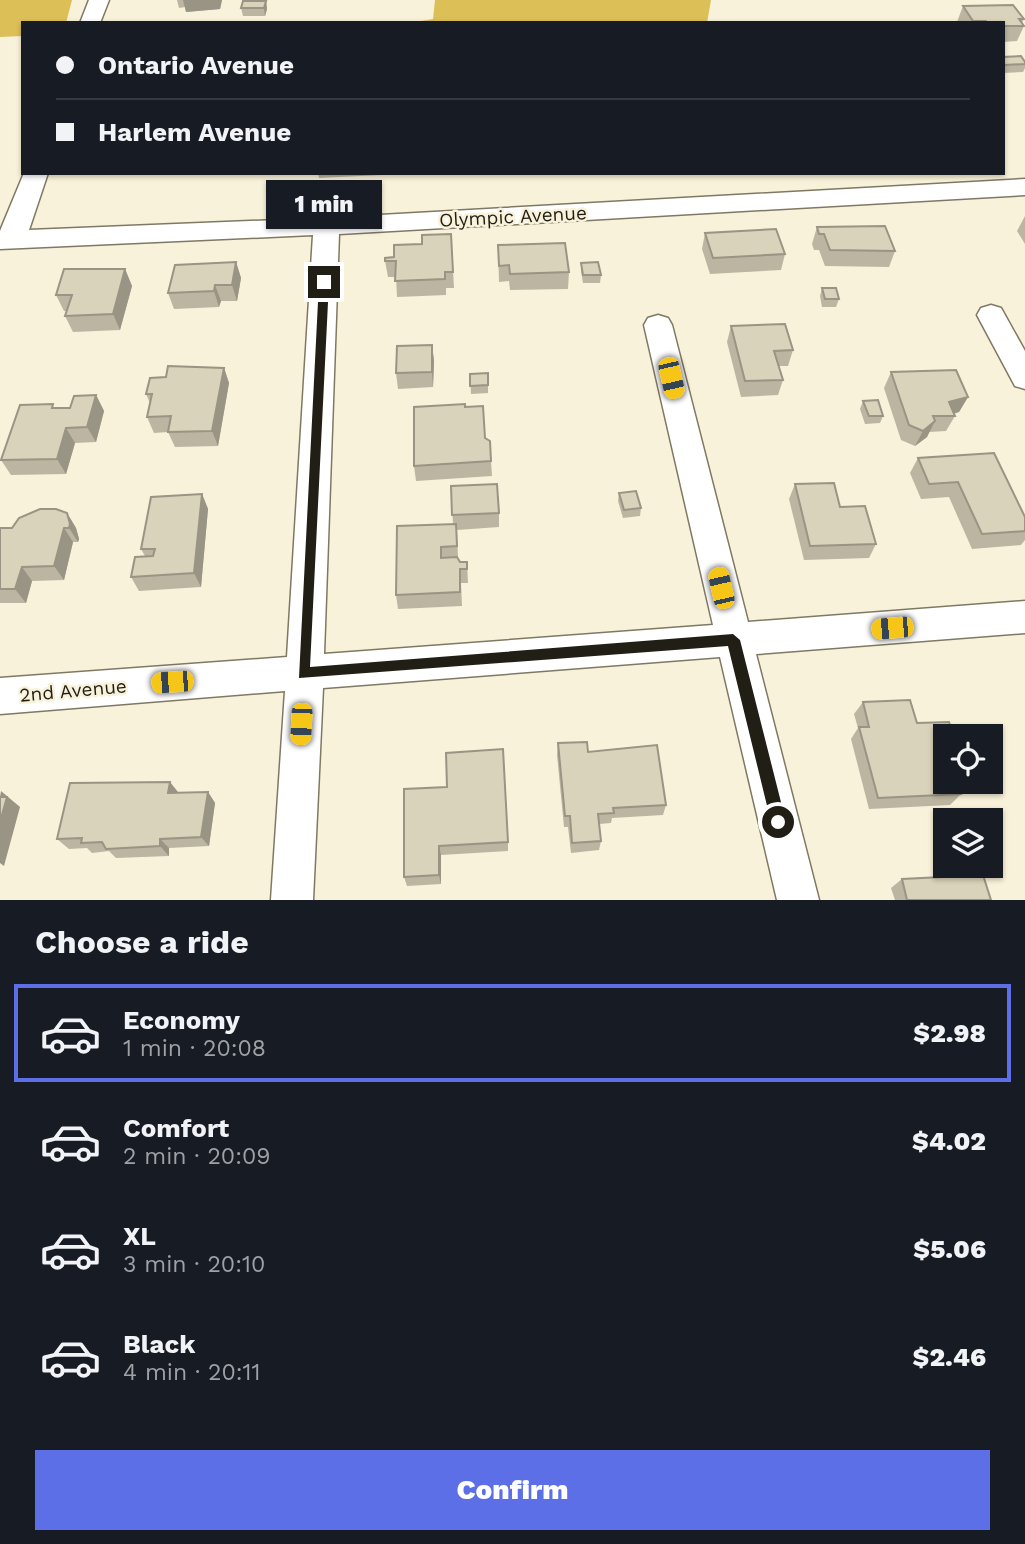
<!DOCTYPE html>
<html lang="en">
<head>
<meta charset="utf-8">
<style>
	:root { --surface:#171b24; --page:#242831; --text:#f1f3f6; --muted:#9ea1a6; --line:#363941; --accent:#5d6fe6 }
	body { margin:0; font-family:"Work Sans",sans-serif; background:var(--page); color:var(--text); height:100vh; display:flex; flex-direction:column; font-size:26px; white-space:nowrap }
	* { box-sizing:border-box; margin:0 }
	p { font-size:23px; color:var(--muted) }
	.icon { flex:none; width:38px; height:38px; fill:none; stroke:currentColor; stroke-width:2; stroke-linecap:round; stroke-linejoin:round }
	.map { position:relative; height:900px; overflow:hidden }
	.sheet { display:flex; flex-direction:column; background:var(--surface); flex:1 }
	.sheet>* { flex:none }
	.banner { position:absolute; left:21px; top:21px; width:984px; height:154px; border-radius:0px; box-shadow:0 2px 5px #0004; display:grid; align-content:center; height:154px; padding:0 35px; background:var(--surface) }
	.tools { position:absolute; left:933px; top:724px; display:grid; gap:14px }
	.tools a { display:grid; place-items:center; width:70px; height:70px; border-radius:0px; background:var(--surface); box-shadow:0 2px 5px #0004; font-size:35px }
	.end { position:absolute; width:32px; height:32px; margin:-16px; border:9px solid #211e16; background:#fff; box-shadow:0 0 0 4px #fff }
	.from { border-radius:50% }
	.bubble { position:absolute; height:49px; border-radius:0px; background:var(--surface); box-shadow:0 2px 5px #0004; font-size:23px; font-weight:800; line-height:49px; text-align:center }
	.car { position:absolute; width:21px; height:42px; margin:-21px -10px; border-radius:9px; box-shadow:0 0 5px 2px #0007; background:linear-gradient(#f5c518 24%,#345 0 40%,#f5c518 0 76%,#345 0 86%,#f5c518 0) }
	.banner b { display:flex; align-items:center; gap:24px; height:66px; font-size:26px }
	.banner b+b { border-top:2px solid var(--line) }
	.banner i { width:18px; height:18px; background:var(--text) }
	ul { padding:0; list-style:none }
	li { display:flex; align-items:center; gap:21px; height:98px; margin:0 14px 10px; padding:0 21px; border:4px solid transparent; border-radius:0px }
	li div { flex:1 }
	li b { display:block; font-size:26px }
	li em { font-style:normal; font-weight:800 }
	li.on { border-color:var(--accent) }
	li>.icon { width:63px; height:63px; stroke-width:1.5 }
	h2 { padding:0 35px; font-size:32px; line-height:84px }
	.primary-button { display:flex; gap:14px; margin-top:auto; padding:14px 35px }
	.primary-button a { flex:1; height:80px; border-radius:0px; background:var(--accent); color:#fff; font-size:28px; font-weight:800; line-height:80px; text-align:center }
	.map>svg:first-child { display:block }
	.forest { fill:#ddbf58 }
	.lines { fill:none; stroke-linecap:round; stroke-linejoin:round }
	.minor-casing { stroke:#7f7863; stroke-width:3 }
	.minor { fill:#fff; fill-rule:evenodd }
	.wall { fill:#bbb5a1 }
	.shaded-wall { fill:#999483 }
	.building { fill:#dad3bb; stroke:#999483; stroke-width:2 }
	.route { fill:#211e16 }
	.labels { text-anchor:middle; stroke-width:5; stroke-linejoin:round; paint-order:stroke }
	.street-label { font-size:19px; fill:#211e16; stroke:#f9f2da }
</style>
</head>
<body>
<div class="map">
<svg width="1025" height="900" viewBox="0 0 1025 900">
	<rect width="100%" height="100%" fill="#f9f2da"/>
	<!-- forest -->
	<g class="forest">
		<polygon points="0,0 72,0 66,23 23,23 23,36 0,37"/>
		<polygon points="435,0 711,0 707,23 408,23 433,19"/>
	</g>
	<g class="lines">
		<defs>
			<g id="minor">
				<polygon points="89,0 109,0 100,23 80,23"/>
				<polygon points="24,173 48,173 29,230 326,218 1025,179 1025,195 339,234 324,654 713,625 644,325 648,318 658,315 668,318 672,325 748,622 1025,601 1025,633 756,654 819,900 777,900 720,657 323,688 313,900 271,900 285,691 0,714 0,678 287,657 313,235 0,249 0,231"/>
				<polygon points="991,305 1001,308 1025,351 1025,389 1015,386 977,315 981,308"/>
			</g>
		</defs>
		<!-- minor casing -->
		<use href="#minor" class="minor-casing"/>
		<!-- minor -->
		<use href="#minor" class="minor"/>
	</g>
	<!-- wall -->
	<g class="wall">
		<polygon points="177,0 222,0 220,9 186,12 185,7 179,8"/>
		<polygon points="266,1 267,9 265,16 243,16 241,8"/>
		<polygon points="963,6 1024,19 1022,23 1024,26 1017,41 1003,42 1003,23 958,23 957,22"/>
		<polygon points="1003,57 1025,62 1025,68 1023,72 1003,73"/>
		<polygon points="318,173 381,173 381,175 319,178"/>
		<polygon points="1025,216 1025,244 1017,231"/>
		<polygon points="817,227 895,251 889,267 825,266 819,250 814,250 812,244"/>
		<polygon points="705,233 785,254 781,270 710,274 702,249"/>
		<polygon points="451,234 454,288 446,288 446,295 397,297 396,277 388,277 385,261 422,244"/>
		<polygon points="498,245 569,272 568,289 510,290 509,281 499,282"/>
		<polygon points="236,262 241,278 237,301 221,301 219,307 174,309 168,293"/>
		<polygon points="581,263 601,275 600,283 583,283 581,271"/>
		<polygon points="125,269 132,286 120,330 73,332 65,316 66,311 64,311 56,295"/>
		<polygon points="822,288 839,299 836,307 822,307 820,296"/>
		<polygon points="731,326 793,350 788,366 779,366 783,380 778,395 741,397 727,342"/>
		<polygon points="432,345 434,361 433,387 398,389 396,373"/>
		<polygon points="224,368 229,383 218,446 175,447 168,432 154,433 147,417 150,403 146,394 166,377"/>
		<polygon points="891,372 968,397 959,412 953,414 955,416 946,431 929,432 927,437 915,446 901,440 884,388"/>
		<polygon points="488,373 488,393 471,394 470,374"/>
		<polygon points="96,395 104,411 96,442 75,443 66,474 11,475 1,460 56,408 70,408"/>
		<polygon points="863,401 883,416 880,423 865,424 860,409"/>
		<polygon points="465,407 485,438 491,461 492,476 416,481 414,466"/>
		<polygon points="918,458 1025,517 1025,540 1021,545 972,549 949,497 921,499 910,473"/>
		<polygon points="795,484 840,507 876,544 869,558 804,560 789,499"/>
		<polygon points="451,486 499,513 499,527 457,530 458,558 460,562 467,562 468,583 461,583 462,606 398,609 396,595 453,524"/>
		<polygon points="619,493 641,508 640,516 623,518 618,501"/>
		<polygon points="202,494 208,509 201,587 139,591 131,577 145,556 141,549"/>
		<polygon points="67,513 76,528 79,539 78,542 73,542 64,580 32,581 26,603 0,603 0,528 12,528"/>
		<polygon points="863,702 917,723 945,782 961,794 950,805 869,809 851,739 858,728 854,714"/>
		<polygon points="558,743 588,752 666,805 663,815 612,818 611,823 599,824 601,841 599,850 571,853 568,827 564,827 557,755"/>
		<polygon points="404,789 508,842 508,851 441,855 441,884 407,886 404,877"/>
		<polygon points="178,792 208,792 215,803 209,846 169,848 169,856 116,858 109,851 92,853 87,848 69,849 57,839"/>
		<polygon points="902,879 991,900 895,900 891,888"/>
	</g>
	<!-- shaded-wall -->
	<g class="shaded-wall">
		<polygon points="183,0 222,0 220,9 186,12"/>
		<polygon points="266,1 267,9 265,16 264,8"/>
		<polygon points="236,262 241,278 237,301 232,285"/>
		<polygon points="125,269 132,286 120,330 113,314"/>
		<polygon points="215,285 221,301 219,307 214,291"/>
		<polygon points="432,345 434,361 433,387 432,372"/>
		<polygon points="224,368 229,383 218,446 212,431"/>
		<polygon points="96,395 104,411 96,442 87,427"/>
		<polygon points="968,397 959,412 944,416 949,402"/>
		<polygon points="935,421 927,437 915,446 923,431"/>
		<polygon points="66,428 75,443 66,474 57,459"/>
		<polygon points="202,494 208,509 201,587 194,573"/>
		<polygon points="67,513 76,528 79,539 78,542 69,528"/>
		<polygon points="64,528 73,542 64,580 54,566"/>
		<polygon points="22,567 32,581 26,603 15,589"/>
		<polygon points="170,782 178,792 176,804 168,793"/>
		<polygon points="1,791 20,807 4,866 0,863 0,797"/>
		<polygon points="208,792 215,803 209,846 201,837"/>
		<polygon points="160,839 169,848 169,856 160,846"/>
		<polygon points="439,846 441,855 441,884 439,875"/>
	</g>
	<!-- building -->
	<g class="building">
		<polygon points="243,1 266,1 264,8 241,8"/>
		<polygon points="1013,5 1024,19 1019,19 1024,26 1003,26 1003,23 987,23 986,21 973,21 963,6"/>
		<polygon points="1021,56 1025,62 1025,64 1004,65 1003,63 1003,57"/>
		<polygon points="885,226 895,251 830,250 824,234 819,234 817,227"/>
		<polygon points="776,229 785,254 713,258 705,233"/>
		<polygon points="451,234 453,272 445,272 445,279 395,281 396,261 385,261 385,258 394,257 394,245 422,244 422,235"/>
		<polygon points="565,243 569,272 510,274 509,265 499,266 498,245"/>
		<polygon points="236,262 232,285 215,285 214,291 168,293 175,265"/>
		<polygon points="598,262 601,275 583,275 581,263"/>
		<polygon points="64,269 125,269 113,314 65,316 72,295 56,295"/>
		<polygon points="822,288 836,288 839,299 825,299"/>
		<polygon points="785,324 793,350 774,351 783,380 745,381 731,326"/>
		<polygon points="432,345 432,372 396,373 397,346"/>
		<polygon points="168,366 224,368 212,431 168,432 171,416 147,417 152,394 146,394 150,378 166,377"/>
		<polygon points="956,370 968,397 949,402 955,416 933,416 935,421 923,431 909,425 891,372"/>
		<polygon points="488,373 488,385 470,386 470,374"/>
		<polygon points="96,395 87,427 66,428 57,459 1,460 20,405 53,404 52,408 70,408 74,396"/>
		<polygon points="878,400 883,416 869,416 863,401"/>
		<polygon points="465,404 465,407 483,406 485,438 490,441 491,461 414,466 414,407"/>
		<polygon points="994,453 1025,517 1025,531 982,534 958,482 929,484 918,458"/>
		<polygon points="834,483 840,507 865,506 876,544 810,546 795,484"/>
		<polygon points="497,484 499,513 452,515 451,486"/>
		<polygon points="636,491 641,508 624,510 619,493"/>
		<polygon points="202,494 194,573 131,577 135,557 153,556 155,549 141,549 151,497"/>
		<polygon points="40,509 56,509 67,513 70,524 69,528 64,528 54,566 22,567 15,589 0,589 0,528 12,528 19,518"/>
		<polygon points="456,524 457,546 441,547 441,558 457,557 460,562 467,562 467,569 460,569 460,592 396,595 397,526"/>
		<polygon points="910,700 917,723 949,722 954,737 945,737 945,782 957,782 961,794 878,798 859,727 869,727 863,702"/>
		<polygon points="587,742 588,752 657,745 666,805 613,808 614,813 598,814 601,841 572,843 570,816 565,816 558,743"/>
		<polygon points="503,749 508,842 439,846 439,875 404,877 404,789 447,787 446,753"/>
		<polygon points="170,782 168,793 208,792 201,837 160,839 160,846 106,849 102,842 81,843 82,838 57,839 70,783"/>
		<polygon points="0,797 7,797 0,822"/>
		<polygon points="983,875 991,900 907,900 902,879"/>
	</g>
	<!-- route -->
	<polygon class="route" points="324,279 329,282 310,667 733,634 740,640 786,822 784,827 778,829 771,822 728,646 299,678 319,282"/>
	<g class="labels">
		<!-- street labels -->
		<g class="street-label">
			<text transform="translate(513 216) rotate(-3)" y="7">Olympic Avenue</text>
			<text transform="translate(73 690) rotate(-5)" y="7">2nd Avenue</text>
		</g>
	</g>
</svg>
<div class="tools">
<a><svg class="icon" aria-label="locate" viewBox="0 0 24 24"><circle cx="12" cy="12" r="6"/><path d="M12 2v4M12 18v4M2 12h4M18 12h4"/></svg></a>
<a><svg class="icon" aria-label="layers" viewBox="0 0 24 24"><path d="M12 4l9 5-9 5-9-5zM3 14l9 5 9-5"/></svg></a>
</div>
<i class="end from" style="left:778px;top:822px"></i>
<i class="end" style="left:324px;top:282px"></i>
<div class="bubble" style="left:266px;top:180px;width:116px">1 min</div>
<i class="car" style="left:671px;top:378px;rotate:167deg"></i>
<i class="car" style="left:721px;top:588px;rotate:347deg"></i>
<i class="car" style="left:892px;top:628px;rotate:265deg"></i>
<i class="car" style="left:172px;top:682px;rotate:266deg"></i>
<i class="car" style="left:301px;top:724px;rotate:183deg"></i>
<div class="banner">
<b><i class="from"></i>Ontario Avenue</b>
<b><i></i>Harlem Avenue</b>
</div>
</div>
<section class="sheet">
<h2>Choose a ride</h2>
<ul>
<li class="on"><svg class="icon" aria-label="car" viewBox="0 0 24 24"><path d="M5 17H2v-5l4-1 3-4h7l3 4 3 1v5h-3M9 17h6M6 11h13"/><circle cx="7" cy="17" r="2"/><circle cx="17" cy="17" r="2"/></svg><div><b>Economy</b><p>1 min · 20:08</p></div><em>$2.98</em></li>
<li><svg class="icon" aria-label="car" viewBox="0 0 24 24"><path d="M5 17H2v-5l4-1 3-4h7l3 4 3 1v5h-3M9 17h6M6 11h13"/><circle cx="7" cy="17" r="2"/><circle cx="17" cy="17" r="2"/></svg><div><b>Comfort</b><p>2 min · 20:09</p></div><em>$4.02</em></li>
<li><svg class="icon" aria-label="car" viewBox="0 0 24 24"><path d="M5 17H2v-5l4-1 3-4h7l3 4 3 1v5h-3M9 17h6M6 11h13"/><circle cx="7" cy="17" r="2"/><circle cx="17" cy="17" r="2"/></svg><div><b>XL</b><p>3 min · 20:10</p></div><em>$5.06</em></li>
<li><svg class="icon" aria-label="car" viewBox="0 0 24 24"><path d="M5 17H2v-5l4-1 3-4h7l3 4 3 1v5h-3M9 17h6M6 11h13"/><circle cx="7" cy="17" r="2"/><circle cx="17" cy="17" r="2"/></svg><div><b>Black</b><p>4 min · 20:11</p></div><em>$2.46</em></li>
</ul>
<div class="primary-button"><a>Confirm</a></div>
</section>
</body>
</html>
